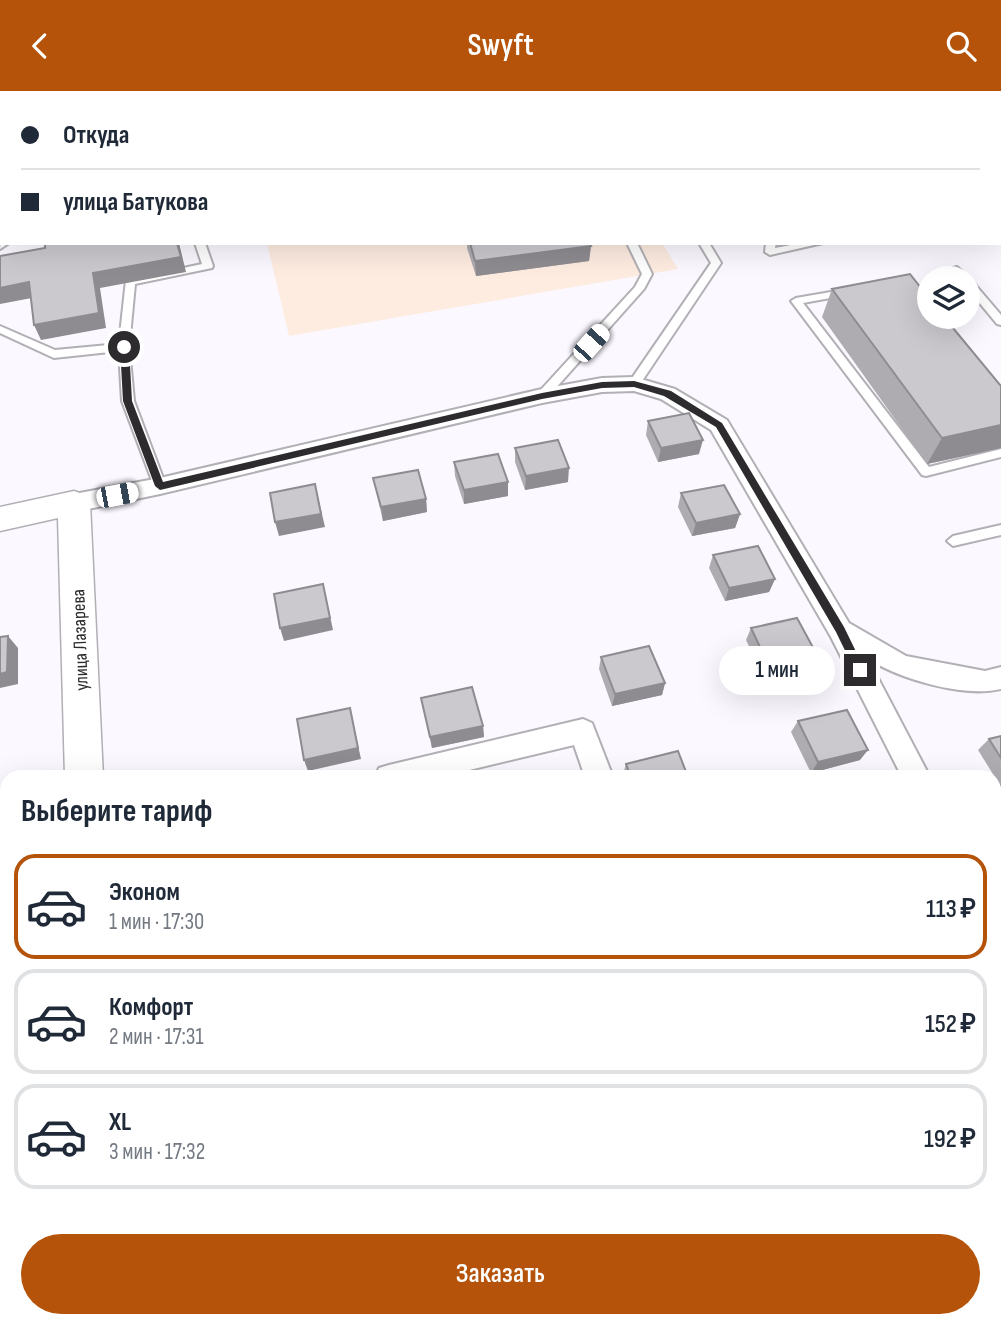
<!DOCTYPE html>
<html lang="ru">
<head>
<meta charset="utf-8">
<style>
	:root { --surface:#fff; --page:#f6f6f7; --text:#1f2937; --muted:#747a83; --line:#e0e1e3; --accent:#b45309 }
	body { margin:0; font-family:"Sofia Sans Condensed",sans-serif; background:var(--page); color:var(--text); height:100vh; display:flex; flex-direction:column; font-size:26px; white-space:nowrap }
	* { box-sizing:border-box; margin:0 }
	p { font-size:23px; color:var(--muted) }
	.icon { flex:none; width:38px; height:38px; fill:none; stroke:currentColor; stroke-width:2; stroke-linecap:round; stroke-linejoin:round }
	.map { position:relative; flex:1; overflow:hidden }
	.drawer { position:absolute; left:0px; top:679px; width:1001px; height:558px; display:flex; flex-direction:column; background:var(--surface); border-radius:21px 21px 0 0; box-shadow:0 7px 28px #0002 }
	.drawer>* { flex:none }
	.hud { position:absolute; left:0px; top:0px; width:1001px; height:154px; box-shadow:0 7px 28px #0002; display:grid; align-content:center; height:154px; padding:0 21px; background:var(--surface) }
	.buttons { position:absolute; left:917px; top:175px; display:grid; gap:14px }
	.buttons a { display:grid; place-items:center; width:63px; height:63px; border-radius:50%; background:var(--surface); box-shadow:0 7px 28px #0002; font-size:35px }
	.end { position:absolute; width:32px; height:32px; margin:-16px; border:9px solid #2d2b2e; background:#fff; box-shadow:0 0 0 4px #fff }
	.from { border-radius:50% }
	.bubble { position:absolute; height:49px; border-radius:24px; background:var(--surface); box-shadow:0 7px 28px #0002; font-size:23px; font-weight:600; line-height:49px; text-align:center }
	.car { position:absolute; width:21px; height:42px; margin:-21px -10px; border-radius:9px; box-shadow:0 0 5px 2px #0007; background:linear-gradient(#fff 24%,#345 0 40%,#fff 0 76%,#345 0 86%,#fff 0) }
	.hud b { display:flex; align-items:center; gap:24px; height:66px; font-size:26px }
	.hud b+b { border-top:2px solid var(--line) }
	.hud i { width:18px; height:18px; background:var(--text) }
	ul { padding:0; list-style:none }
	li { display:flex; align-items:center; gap:21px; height:105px; margin:0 14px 10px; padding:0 7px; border:4px solid var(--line); border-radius:21px }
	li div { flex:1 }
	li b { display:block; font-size:26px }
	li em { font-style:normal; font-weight:600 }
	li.active { border-color:var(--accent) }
	li>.icon { width:63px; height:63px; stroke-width:1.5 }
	h2 { padding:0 21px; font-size:32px; line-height:84px }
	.button { display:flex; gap:14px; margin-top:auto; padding:14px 21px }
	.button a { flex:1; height:80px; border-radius:42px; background:var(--accent); color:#fff; font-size:28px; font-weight:600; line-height:80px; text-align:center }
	header { display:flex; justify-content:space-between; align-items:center; height:91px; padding:0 21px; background:var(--accent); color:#fff; font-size:32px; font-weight:600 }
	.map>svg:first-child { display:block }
	.education { fill:#feece1 }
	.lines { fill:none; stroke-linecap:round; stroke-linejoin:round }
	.lane-casing { stroke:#b2afb5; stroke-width:4 }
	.street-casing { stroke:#b2afb5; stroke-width:4 }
	.secondary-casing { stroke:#b2afb5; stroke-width:3 }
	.lane { fill:#fff; fill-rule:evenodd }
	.street { fill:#fff; fill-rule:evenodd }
	.secondary { fill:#fff; fill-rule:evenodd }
	.wall { fill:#afacb1 }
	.shaded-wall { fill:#8e8c90 }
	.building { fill:#cbc8ce; stroke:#8e8c90; stroke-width:2 }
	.route { fill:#2d2b2e }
	.labels { text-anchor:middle; stroke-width:5; stroke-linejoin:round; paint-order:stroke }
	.street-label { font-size:19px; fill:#2d2b2e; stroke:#fff }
</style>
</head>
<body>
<header><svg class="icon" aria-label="back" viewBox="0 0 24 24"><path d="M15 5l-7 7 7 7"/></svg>Swyft<svg class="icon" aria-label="search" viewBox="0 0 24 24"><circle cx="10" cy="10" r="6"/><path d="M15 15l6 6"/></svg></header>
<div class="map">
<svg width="1001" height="1236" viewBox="0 0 1001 1236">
	<rect width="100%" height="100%" fill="#fbf8ff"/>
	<!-- education -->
	<polygon class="education" points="267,152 662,152 678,178 289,245"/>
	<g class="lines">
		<defs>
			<g id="lane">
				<polygon points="41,0 53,0 53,1 39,2"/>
				<polygon points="153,0 161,0 162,2 154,2"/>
				<polygon points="367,0 375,0 376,2 368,2"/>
				<polygon points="569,0 589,0 567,2"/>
				<polygon points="608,0 616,0 617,2 609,2"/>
				<rect x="832" y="0" width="8" height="2"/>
				<rect x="0" y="4" width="2" height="6"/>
				<rect x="0" y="95" width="2" height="6"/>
				<rect x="999" y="115" width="2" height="6"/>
				<polygon points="1,150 2,152 9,152 0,158"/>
				<polygon points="195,152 205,152 213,175 212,177 135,193 129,256 134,310 166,395 160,399 154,395 122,310 119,260 54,267 0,242 0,235 55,259 119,253 126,189 202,173"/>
				<polygon points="627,152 637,152 652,183 644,198 546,308 538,308 538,302 635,196 642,183"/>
				<polygon points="699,152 709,152 721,172 638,296 630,296 630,290 711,172"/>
				<polygon points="766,152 776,152 775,157 801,152 823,152 770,164 765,161"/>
				<polygon points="957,176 969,187 968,189 972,190 1001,224 1001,234 997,233 968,198 968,187 959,187 953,181 953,177"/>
				<polygon points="848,198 852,199 852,203 803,212 929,376 1001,358 1001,366 926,385 922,384 791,210 796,207"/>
				<polygon points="1001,434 1001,444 953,455 947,450 953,445"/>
			</g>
			<g id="street">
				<rect x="188" y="0" width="16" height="2"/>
				<path d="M634 286 675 298 727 329 849 532 906 565 985 580 1001 576V598C964 607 900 588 868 568L930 686H902L831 546 711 339 661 308 634 300 602 301 542 312 160 403 74 421 66 418 63 412 66 406 74 403 160 387 542 298 602 287Z"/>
				<polygon points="583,628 592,632 613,686 585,686 574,654 440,686 375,686 379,677 389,674"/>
				<polygon points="7,764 7,792 0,794 0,766"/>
				<polygon points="994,813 1001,816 1001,856 994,853"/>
				<polygon points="1001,1134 1001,1170 994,1171 994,1135"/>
				<polygon points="765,1230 801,1230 803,1236 767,1236"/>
			</g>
			<g id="secondary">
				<polygon points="74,400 85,404 90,412 103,686 65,686 58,427 0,440 0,416"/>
				<rect x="80" y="1230" width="52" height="6"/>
			</g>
		</defs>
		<!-- lane casing -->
		<use href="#lane" class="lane-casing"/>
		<!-- street casing -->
		<use href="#street" class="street-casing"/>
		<!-- secondary casing -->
		<use href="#secondary" class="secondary-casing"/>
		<!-- lane -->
		<use href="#lane" class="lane"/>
		<!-- street -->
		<use href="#street" class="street"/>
		<!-- secondary -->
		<use href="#secondary" class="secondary"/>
	</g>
	<!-- wall -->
	<g class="wall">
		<polygon points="467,152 589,152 591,155 589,170 476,185 467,157"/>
		<polygon points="832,198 1001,295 1001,357 927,373 822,226"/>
		<polygon points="648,330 699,363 658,371 646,344"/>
		<polygon points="515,357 568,391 525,399 515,371"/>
		<polygon points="454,371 508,405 464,413 455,385"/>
		<polygon points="373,387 426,408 427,421 383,430"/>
		<polygon points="681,402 740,423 735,437 692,445 678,416"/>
		<polygon points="713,464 775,488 769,501 725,510 709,477"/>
		<polygon points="751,537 816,562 810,574 763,585 746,549"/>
		<polygon points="601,566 665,592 662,604 612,615 599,578"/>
		<polygon points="421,607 483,635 484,646 432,657"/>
		<polygon points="798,630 860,669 811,682 791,641"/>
		<polygon points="1001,645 1001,696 978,659 989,648"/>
		<polygon points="626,673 688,686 625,686 623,683"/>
		<polygon points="1001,1020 1001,1050 994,1035 994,1022"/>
		<polygon points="674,1230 755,1230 757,1236 676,1236"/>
	</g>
	<!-- shaded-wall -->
	<g class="shaded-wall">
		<polygon points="99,0 129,0 129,2 86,2"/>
		<polygon points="234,0 284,0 285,2 234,2"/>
		<polygon points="0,18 2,22 2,35 0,36"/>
		<polygon points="177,152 179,152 186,181 100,197 106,237 41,249 34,234 93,182"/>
		<polygon points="591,155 589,170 476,185 475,170"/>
		<polygon points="29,191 37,206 0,213 0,197"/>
		<polygon points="1001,334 1001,357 927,373 942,347"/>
		<polygon points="703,349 699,363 658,371 661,357"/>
		<polygon points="569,377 568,391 525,399 526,385"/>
		<polygon points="508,391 508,405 464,413 464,399"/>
		<polygon points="315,393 325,436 279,445 275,431"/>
		<polygon points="426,408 427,421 383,430 381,416"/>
		<polygon points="740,423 735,437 692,445 696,432"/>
		<polygon points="775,488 769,501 725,510 729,497"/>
		<polygon points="323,493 333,539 284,550 280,537"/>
		<polygon points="8,545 18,557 18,593 0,597 0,583"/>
		<polygon points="816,562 810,574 763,585 768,573"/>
		<polygon points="665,592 662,604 612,615 615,603"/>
		<polygon points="350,617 361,668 308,680 304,669"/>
		<polygon points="483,635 484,646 432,657 430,646"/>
		<polygon points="868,659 860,669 811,682 818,671"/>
		<polygon points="7,746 7,758 0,760 0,748"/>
		<polygon points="4,849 7,851 7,911 0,913"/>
		<polygon points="7,1073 7,1078 0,1080 0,1075"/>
		<polygon points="14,1230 29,1230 29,1231 10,1236 5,1236"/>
	</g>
	<!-- building -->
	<g class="building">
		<polygon points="69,0 99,0 86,2 69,2"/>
		<polygon points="716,0 725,0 732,2 715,2"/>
		<polygon points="911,0 955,0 954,2 910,2"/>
		<polygon points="45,152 177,152 181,166 93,182 99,222 34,234 29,191 0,197 0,165 45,157"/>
		<polygon points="470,152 589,152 591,155 475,170"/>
		<polygon points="910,183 929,207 929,226 944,226 1001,295 1001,334 942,347 832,198"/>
		<polygon points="689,322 703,349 661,357 648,330"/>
		<polygon points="558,349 569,377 526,385 515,357"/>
		<polygon points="498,363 508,391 464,399 454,371"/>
		<polygon points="418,379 426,408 381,416 373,387"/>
		<polygon points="315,393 321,423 275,431 270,402"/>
		<polygon points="724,394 740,423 696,432 681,402"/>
		<polygon points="758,455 775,488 729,497 713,464"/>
		<polygon points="323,493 330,527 280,537 274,503"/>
		<polygon points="797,527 816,562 768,573 751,537"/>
		<polygon points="8,545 7,581 0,583 0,546"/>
		<polygon points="649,555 665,592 615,603 601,566"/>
		<polygon points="472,596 483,635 430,646 421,607"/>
		<polygon points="350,617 358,657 304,669 297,628"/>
		<polygon points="847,619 868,659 818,671 798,630"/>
		<polygon points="1001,645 1001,667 989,648"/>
		<polygon points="678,660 688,686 631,686 626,673"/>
		<polygon points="7,702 7,746 0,748 0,703"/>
		<polygon points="4,849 3,903 0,904 0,850"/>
		<polygon points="994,867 1001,880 1001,908 994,910"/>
		<polygon points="7,1010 7,1073 0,1075 0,1012"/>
		<polygon points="7,1162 7,1230 14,1230 14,1233 5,1236 0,1236 0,1164"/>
		<polygon points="414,1230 427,1230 414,1234"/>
		<polygon points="685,1230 755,1230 757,1236 680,1236 679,1232"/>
	</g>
	<!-- route -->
	<polygon class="route" points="124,253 129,256 132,310 163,391 542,302 602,291 634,290 671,300 722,332 844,536 865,579 860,584 856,582 836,541 716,336 664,305 634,296 602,297 542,308 160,399 155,395 123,310 120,256"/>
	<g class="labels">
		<!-- street labels -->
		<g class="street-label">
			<text transform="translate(79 549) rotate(-92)" y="7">улица Лазарева</text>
		</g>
	</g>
</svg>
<div class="buttons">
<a><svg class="icon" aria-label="layers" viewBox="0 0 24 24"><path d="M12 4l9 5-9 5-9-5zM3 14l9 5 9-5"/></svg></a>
</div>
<i class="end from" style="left:124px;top:256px"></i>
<i class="end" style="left:860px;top:579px"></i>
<div class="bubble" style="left:719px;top:555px;width:116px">1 мин</div>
<i class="car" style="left:591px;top:252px;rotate:42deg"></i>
<i class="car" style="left:117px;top:404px;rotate:79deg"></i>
<div class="hud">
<b><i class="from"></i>Откуда</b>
<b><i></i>улица Батукова</b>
</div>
<section class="drawer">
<h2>Выберите тариф</h2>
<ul>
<li class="active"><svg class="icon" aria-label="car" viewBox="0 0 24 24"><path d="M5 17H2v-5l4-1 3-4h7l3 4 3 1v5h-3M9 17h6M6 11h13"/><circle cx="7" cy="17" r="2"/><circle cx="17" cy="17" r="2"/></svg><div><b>Эконом</b><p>1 мин · 17:30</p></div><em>113 ₽</em></li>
<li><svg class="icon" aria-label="car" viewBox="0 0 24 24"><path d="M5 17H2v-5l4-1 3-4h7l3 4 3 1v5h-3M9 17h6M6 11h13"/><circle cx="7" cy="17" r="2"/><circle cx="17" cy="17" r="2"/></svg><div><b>Комфорт</b><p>2 мин · 17:31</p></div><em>152 ₽</em></li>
<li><svg class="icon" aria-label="car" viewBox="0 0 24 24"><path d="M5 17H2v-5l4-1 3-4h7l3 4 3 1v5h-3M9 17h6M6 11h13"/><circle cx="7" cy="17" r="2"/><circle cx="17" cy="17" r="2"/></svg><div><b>XL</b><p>3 мин · 17:32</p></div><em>192 ₽</em></li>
</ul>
<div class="button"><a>Заказать</a></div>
</section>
</div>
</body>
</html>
